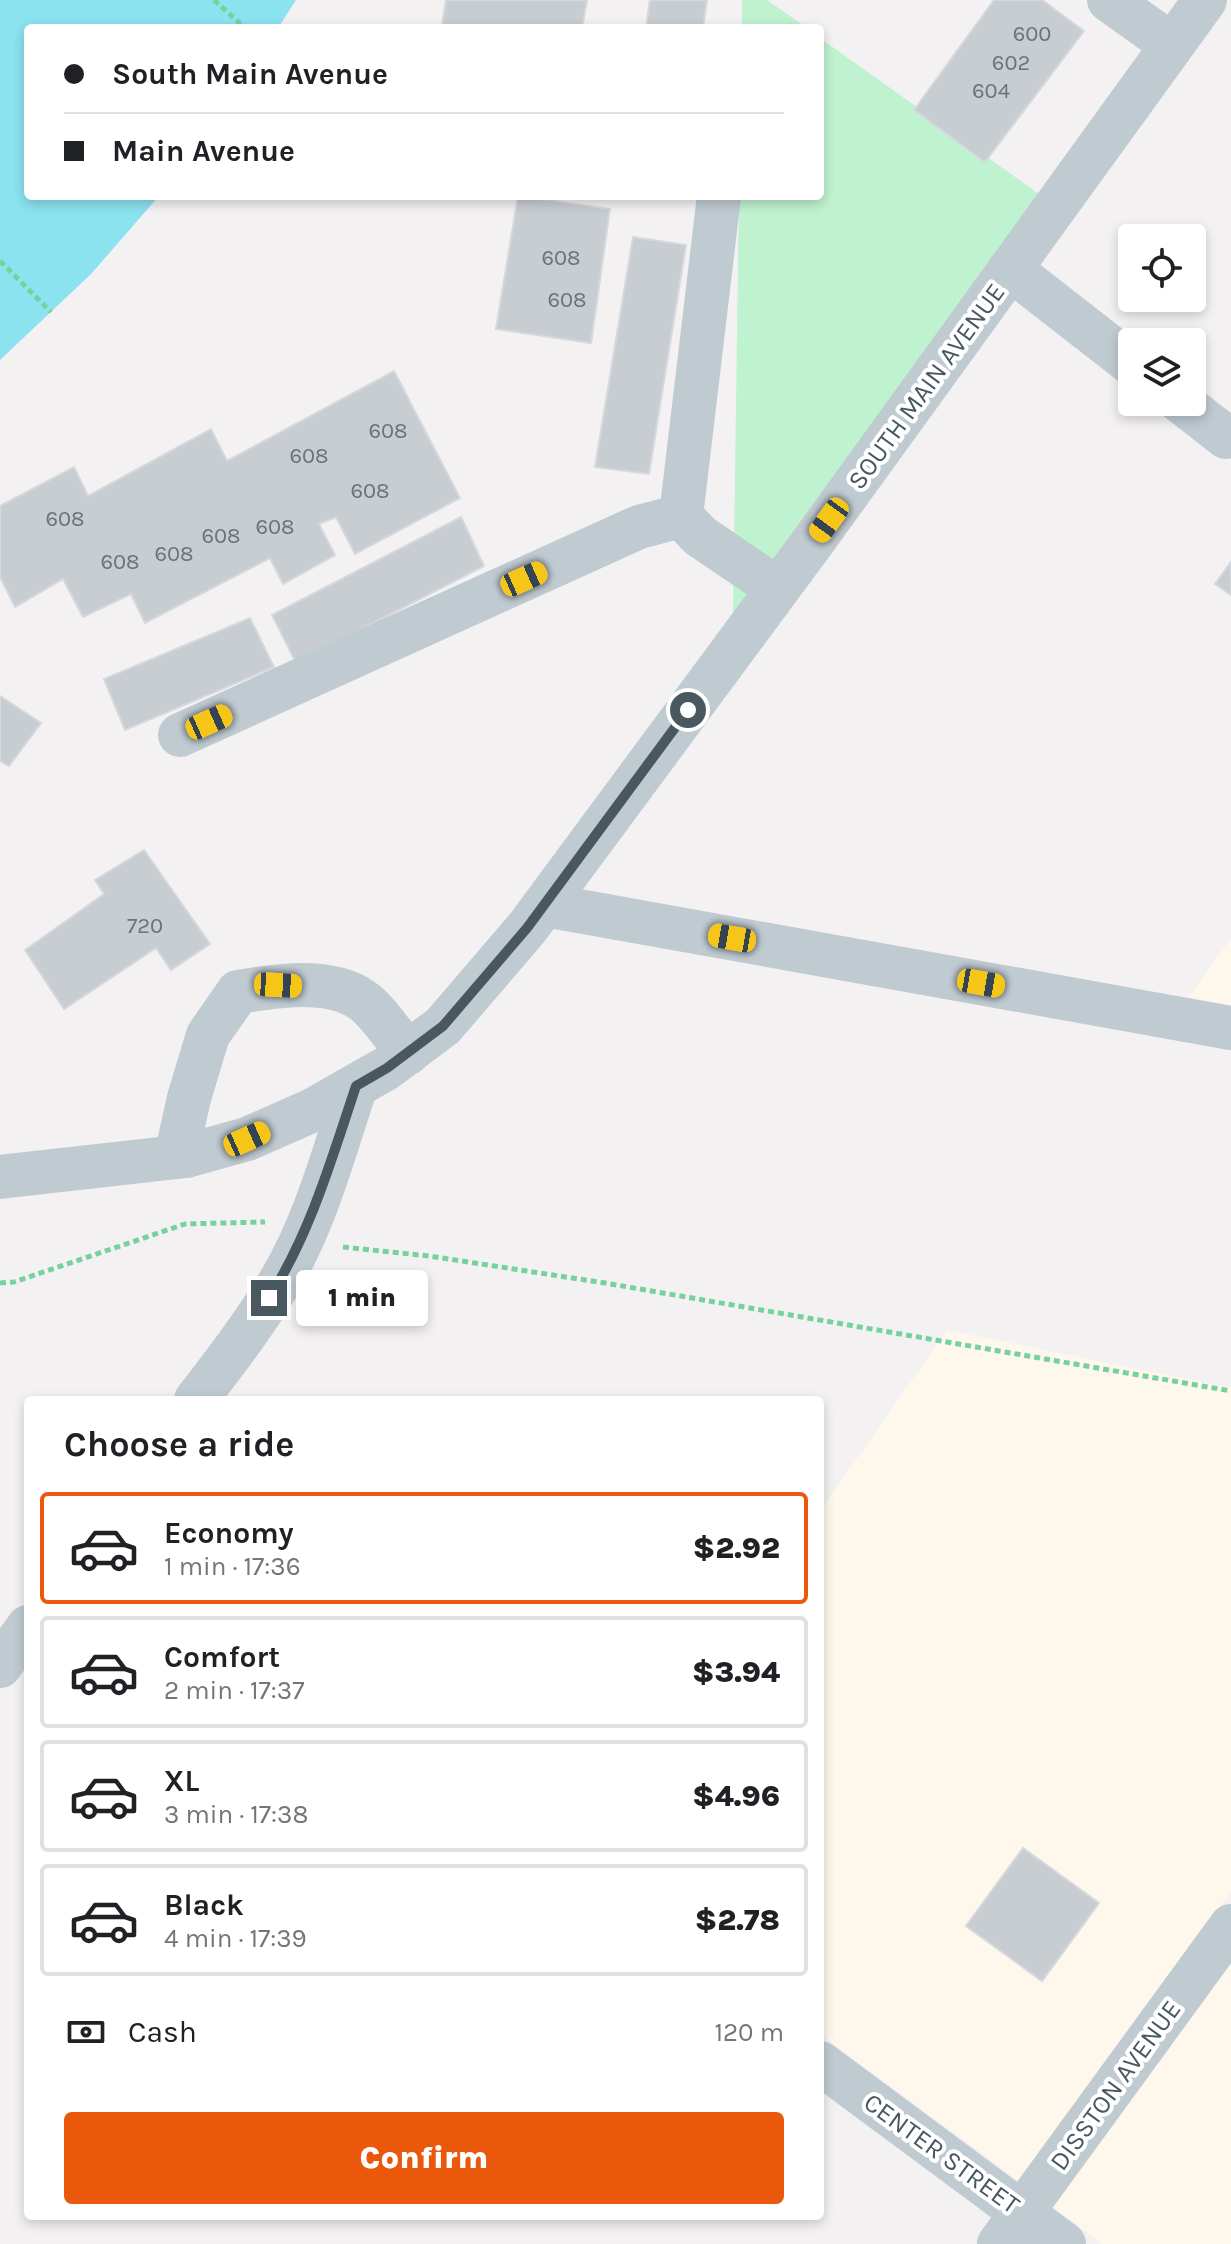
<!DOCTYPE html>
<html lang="en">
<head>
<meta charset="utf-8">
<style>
	:root { --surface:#fff; --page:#f2f2f2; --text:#202124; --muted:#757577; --line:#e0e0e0; --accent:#ea580c }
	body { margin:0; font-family:Karla,sans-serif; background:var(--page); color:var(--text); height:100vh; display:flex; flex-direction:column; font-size:30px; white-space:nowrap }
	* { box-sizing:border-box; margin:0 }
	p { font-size:26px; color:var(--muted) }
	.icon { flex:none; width:44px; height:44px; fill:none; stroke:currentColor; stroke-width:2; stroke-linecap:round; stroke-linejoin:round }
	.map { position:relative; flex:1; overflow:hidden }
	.side { position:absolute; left:24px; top:1396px; width:800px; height:824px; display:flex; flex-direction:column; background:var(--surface); border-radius:8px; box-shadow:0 4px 12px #0003 }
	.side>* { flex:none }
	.banner { position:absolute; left:24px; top:24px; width:800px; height:176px; border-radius:8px; box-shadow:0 4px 12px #0003; display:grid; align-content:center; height:176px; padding:0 40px; background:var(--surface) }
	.fabs { position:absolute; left:1118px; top:224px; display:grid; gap:16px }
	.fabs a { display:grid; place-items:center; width:88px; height:88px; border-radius:8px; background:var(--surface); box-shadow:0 4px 12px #0003; font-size:40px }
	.end { position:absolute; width:36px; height:36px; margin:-18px; border:10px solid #485760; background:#fff; box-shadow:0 0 0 4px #fff }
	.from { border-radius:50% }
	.bubble { position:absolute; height:56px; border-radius:8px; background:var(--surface); box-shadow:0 4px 12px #0003; font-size:26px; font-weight:800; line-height:56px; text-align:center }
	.car { position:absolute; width:24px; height:48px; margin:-24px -12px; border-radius:10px; box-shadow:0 0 6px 2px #0007; background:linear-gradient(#f5c518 24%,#345 0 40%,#f5c518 0 76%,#345 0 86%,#f5c518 0) }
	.banner b { display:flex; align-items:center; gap:28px; height:76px; font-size:30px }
	.banner b+b { border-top:2px solid var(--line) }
	.banner i { width:20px; height:20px; background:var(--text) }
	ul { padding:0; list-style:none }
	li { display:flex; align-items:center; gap:24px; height:112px; margin:0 16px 12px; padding:0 24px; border:4px solid var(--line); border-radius:8px }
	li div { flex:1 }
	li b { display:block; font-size:30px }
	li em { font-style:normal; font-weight:800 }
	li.on { border-color:var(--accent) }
	li>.icon { width:72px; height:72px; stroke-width:1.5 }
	h2 { padding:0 40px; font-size:36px; line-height:96px }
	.pay { display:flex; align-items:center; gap:20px; height:88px; padding:0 40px; font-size:30px }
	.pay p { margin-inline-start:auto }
	.primary-button { display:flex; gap:16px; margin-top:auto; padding:16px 40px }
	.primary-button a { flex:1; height:92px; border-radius:8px; background:var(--accent); color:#fff; font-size:32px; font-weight:800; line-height:92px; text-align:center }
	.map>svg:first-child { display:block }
	.commercial { fill:#fdf7ec }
	.green { fill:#bff2cf }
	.water { fill:#8be3f0 }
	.building { fill:#c8cdd1; stroke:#d5d8dd; stroke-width:2 }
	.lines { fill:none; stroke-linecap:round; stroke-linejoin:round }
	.path { stroke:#76d29d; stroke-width:5; stroke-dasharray:6 4; stroke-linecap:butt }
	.minor { stroke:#bfcad1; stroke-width:44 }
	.route { stroke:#485760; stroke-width:10 }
	.labels { text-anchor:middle; stroke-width:8; stroke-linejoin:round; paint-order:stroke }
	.number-label { font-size:22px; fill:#68747c }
	.street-label { font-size:26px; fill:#485760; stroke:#fff }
</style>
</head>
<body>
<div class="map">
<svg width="1231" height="2244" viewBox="0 0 1231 2244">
	<rect width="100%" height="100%" fill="#f4f1f2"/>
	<!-- commercial -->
	<g class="commercial">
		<polygon points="1231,938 1231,1005 1189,997"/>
		<polygon points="947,1330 1231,1388 1231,1891 1019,2181 820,2034 820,1511"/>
		<polygon points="1231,1960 1231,2244 1102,2244 1052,2206"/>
	</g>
	<!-- green -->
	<g class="green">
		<polygon points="742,0 767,0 807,28 742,28"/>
		<polygon points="820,38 1039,194 733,615 739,196 820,196"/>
	</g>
	<!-- water -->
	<polygon class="water" points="0,0 296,0 278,28 28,28 28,196 159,196 91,274 0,360"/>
	<!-- building -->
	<g class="building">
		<polygon points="446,0 587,0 582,28 442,25"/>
		<polygon points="650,0 707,0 703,28 646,28"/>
		<polygon points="994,0 1042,0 1084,31 985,162 914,110"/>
		<polygon points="518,196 610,209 591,343 496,329"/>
		<polygon points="633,237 686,245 649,474 595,467"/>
		<polygon points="394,371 460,498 355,554 336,517 319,524 335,555 283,584 270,558 145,623 131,594 83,617 63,579 15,607 0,577 0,506 74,467 88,496 211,429 227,461"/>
		<polygon points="461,517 484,566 296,663 272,615"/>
		<polygon points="1231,562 1231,595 1215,584"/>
		<polygon points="250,618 274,667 125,730 104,679"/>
		<polygon points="0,696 41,723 9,766 0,761"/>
		<polygon points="144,850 210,944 171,970 156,948 64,1009 25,950 104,894 95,880"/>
		<polygon points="1023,1848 1099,1903 1042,1981 966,1926"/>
	</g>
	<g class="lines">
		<!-- path -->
		<g class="path">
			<polyline points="214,0 245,28"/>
			<polyline points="0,261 51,312"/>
			<polyline points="343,1247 429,1256 605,1283 1231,1391"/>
			<polyline points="0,1283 14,1282 185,1224 265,1222"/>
		</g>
		<!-- minor -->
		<g class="minor">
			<polyline points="1109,0 1172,45"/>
			<polyline points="719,196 681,516 700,536 778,589"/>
			<polyline points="1010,269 1132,364"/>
			<polyline points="1181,402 1226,437"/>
			<polyline points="180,735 639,527 681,516"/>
			<polyline points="545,905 1231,1028"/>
			<path d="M176 1157 189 1098 208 1035 238 992C276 986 328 977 362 1000 379 1012 394 1037 408 1053"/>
			<polyline points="0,1177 186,1156 247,1139 313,1110 387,1068 443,1026 527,928 812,543 1205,0"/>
			<path d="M196 1400C226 1361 256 1322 281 1280 316 1221 334 1151 356 1086"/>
			<polyline points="0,1666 28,1627"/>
			<polyline points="820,2063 1064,2244"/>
			<polyline points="999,2244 1231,1926"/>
		</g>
	</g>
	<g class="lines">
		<!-- route -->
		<path class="route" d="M269 1298C310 1234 332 1158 356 1086L387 1068 443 1026 527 928 688 710"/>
	</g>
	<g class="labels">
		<!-- number labels -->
		<g class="number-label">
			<text x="1032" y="41">600</text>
			<text x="1011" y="70">602</text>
			<text x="991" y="98">604</text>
			<text x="561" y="265">608</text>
			<text x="567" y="307">608</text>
			<text x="388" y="438">608</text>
			<text x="309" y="463">608</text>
			<text x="370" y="498">608</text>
			<text x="65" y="526">608</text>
			<text x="275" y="534">608</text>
			<text x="221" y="543">608</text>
			<text x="174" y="561">608</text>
			<text x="120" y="569">608</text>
			<text x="145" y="933">720</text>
		</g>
		<!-- street labels -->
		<g class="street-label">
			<text transform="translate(926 386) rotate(-54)" y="9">SOUTH MAIN AVENUE</text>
			<text transform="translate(1115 2085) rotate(-54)" y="9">DISSTON AVENUE</text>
			<text transform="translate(942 2153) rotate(36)" y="9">CENTER STREET</text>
		</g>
	</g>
</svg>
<div class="fabs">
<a><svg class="icon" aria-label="locate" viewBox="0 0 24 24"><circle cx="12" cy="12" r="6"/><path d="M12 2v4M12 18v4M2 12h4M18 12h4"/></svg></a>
<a><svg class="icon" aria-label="layers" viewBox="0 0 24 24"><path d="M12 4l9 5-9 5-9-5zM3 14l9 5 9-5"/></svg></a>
</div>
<i class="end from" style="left:688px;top:710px"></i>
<i class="end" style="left:269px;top:1298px"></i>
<div class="bubble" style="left:296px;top:1270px;width:132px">1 min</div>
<i class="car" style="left:829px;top:520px;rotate:216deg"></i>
<i class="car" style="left:524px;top:579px;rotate:66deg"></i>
<i class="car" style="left:209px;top:722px;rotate:66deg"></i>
<i class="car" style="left:732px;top:938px;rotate:280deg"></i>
<i class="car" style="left:981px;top:983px;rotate:100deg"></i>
<i class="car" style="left:278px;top:985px;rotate:93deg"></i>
<i class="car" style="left:247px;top:1139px;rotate:66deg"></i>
<div class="banner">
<b><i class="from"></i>South Main Avenue</b>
<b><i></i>Main Avenue</b>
</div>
<section class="side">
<h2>Choose a ride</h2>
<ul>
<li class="on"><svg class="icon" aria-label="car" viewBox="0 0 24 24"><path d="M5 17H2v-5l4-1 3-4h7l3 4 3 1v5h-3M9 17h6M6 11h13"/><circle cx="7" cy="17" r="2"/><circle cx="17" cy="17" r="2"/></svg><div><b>Economy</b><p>1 min · 17:36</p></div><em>$2.92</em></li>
<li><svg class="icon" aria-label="car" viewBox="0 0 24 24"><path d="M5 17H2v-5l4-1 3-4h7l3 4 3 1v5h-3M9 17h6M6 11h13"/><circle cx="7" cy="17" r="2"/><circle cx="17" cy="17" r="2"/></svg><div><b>Comfort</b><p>2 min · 17:37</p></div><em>$3.94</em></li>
<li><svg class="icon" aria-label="car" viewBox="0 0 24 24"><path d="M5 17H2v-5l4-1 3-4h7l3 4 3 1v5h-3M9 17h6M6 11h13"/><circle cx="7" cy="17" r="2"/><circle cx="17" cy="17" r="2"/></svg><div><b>XL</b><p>3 min · 17:38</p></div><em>$4.96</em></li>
<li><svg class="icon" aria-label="car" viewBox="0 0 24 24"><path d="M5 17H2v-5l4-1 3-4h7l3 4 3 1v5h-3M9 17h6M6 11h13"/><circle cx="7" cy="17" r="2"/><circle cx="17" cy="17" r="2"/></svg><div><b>Black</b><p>4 min · 17:39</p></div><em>$2.78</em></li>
</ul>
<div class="pay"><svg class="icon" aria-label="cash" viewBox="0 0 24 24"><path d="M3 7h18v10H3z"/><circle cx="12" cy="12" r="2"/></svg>Cash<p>120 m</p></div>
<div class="primary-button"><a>Confirm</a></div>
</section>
</div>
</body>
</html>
